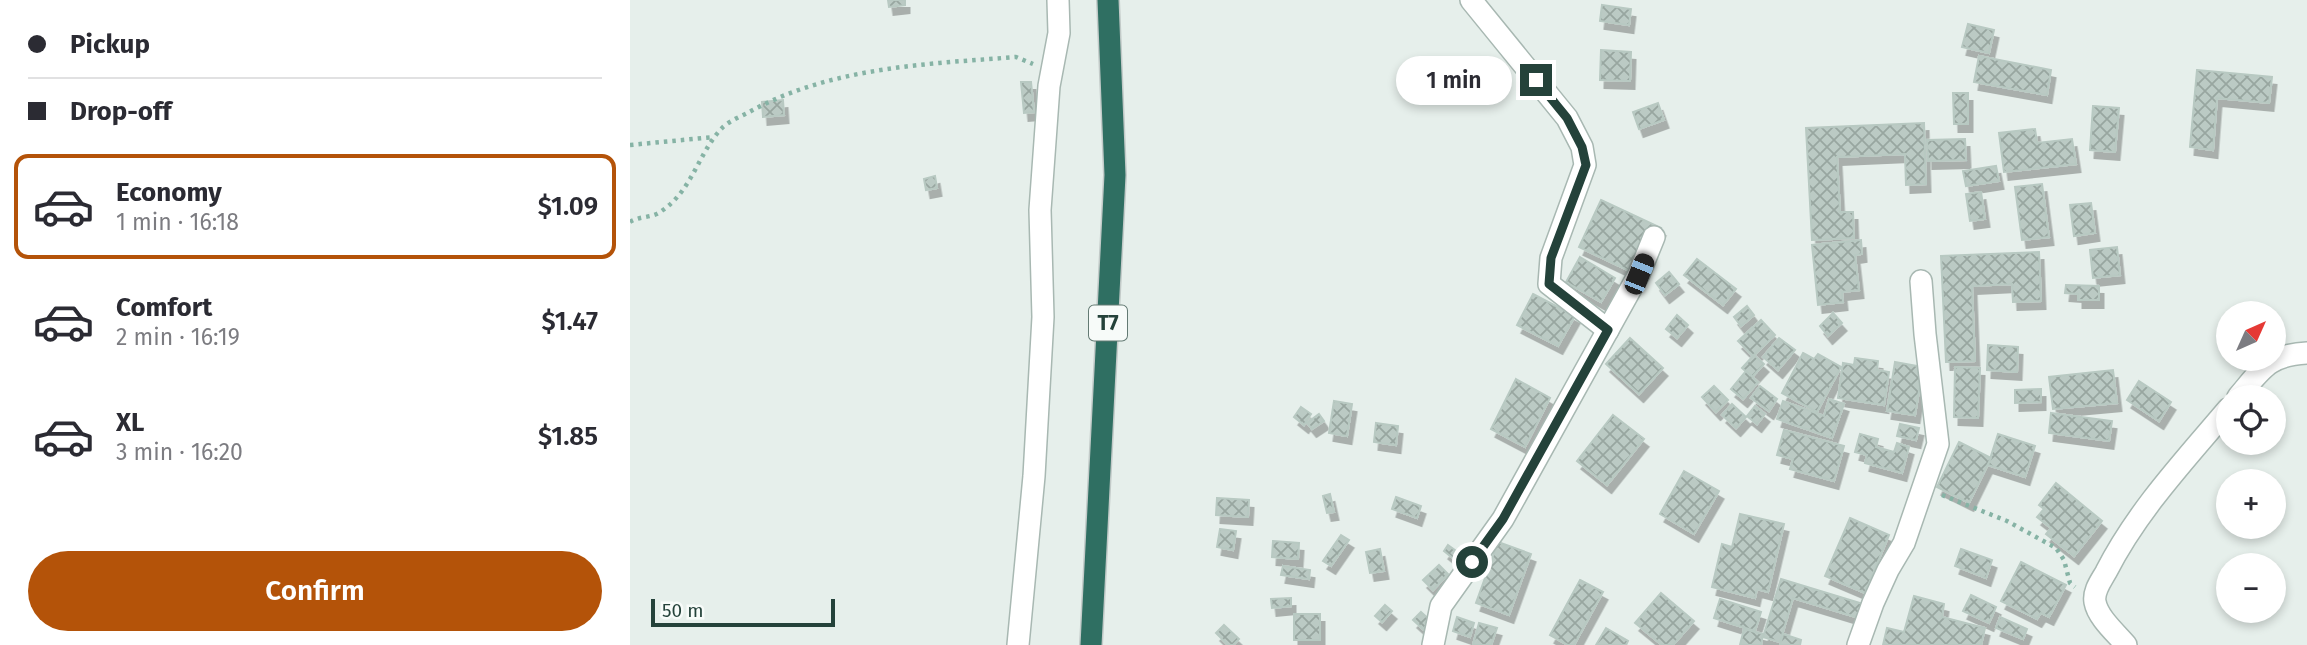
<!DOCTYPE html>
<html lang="en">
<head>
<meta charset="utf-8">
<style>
	:root { --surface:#fff; --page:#f7f7f7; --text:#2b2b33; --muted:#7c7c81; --line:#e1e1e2; --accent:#b45309 }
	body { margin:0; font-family:"Fira Sans",sans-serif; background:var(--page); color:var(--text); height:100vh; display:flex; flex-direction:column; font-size:26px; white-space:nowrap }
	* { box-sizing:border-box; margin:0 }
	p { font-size:23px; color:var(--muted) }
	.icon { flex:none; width:38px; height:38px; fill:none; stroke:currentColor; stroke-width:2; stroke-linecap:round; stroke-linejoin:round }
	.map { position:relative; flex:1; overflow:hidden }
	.side { display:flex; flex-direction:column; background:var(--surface); width:630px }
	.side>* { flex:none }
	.guide { display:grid; align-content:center; height:154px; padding:0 28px; background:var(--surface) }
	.needle { width:46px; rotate:45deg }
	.tools { position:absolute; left:1586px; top:301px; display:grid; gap:14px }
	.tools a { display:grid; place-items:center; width:70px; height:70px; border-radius:50%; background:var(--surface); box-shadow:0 4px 10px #0003; font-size:35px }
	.scale { position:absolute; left:21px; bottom:18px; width:184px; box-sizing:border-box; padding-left:7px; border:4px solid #24423a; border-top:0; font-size:19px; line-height:24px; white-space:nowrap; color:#24423a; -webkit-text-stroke:5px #f7fbf9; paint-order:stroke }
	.end { position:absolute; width:32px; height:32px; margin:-16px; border:9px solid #24423a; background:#fff; box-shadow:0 0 0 4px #fff }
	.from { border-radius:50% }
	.bubble { position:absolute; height:49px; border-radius:24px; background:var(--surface); box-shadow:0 4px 10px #0003; font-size:23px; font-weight:600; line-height:49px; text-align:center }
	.car { position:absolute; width:21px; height:42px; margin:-21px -10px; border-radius:9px; box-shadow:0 0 5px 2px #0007; background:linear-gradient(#222 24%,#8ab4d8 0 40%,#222 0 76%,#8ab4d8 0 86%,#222 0) }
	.guide b { display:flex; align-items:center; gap:24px; height:66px; font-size:26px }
	.guide b+b { border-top:2px solid var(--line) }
	.guide i { width:18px; height:18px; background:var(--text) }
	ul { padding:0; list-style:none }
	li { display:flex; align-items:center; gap:21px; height:105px; margin:0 14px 10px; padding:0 14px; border:4px solid transparent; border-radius:14px }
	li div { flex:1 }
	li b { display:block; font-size:26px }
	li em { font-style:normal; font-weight:600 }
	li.on { border-color:var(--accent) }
	li>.icon { width:63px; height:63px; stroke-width:1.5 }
	.button { display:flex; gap:14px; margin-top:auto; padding:14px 28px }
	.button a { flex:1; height:80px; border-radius:42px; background:var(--accent); color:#fff; font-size:28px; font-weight:600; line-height:80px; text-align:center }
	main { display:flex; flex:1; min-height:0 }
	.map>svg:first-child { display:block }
	.building { fill:url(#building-cross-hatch); stroke:#b8c9c2; stroke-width:2; filter:url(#shadow) }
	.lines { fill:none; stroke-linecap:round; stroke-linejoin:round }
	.minor-casing { stroke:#a8b8b2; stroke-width:24 }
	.highway-casing { stroke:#c2cac8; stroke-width:24 }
	.path { stroke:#86b3a5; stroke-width:4.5; stroke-dasharray:3.5 5; stroke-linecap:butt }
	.minor { stroke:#fff; stroke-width:21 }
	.highway { stroke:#2f6f62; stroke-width:21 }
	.route { stroke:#24423a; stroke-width:9 }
	.labels { text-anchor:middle; stroke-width:5; stroke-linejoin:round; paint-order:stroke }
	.shield { fill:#f7fbf9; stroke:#637a73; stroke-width:2 }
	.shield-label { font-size:21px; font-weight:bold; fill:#24423a }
</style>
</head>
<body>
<main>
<section class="side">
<div class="guide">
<b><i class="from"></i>Pickup</b>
<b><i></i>Drop-off</b>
</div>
<ul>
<li class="on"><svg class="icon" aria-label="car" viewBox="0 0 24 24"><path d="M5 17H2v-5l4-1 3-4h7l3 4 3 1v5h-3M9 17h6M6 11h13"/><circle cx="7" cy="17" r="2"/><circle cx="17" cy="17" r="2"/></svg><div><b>Economy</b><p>1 min · 16:18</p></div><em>$1.09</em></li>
<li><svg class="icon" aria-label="car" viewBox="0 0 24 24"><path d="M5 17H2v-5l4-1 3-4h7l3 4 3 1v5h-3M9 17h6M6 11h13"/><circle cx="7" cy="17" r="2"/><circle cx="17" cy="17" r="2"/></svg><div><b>Comfort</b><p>2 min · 16:19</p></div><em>$1.47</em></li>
<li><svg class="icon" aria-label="car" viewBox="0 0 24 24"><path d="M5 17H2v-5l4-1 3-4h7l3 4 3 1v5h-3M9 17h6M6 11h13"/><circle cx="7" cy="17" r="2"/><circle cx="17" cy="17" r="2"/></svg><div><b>XL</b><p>3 min · 16:20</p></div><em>$1.85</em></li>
</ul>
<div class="button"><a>Confirm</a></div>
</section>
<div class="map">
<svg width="1677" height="645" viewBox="0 0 1677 645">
	<defs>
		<pattern id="building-cross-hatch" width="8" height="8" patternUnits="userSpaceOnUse" patternTransform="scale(1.75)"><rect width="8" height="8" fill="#bbcac4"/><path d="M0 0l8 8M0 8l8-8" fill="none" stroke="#98a6a0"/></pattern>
		<filter id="shadow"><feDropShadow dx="4.5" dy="8" stdDeviation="0" flood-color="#0004"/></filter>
	</defs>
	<rect width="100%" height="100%" fill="#e6efeb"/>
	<!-- building -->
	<g class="building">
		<polygon points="258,0 275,0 275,5 259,7"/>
		<polygon points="972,5 1001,9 999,25 970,21"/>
		<polygon points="1338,24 1364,30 1359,53 1332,47"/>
		<polygon points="971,50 1001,52 1000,81 970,80"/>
		<polygon points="1349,56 1421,70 1417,95 1344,82"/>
		<polygon points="1567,70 1642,77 1639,103 1587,98 1583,150 1560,147"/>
		<polygon points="391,82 401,82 404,112 394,113"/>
		<polygon points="1323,93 1338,93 1338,124 1324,124"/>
		<polygon points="153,100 154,115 133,117 132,102"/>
		<polygon points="1028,103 1034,120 1009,129 1003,112"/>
		<polygon points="1463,106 1489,108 1485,152 1460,150"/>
		<polygon points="1294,123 1296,184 1276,185 1275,154 1207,157 1210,212 1223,212 1224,238 1182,240 1176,128"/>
		<polygon points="1405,129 1407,143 1442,139 1446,164 1374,172 1369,133"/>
		<polygon points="1335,139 1336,160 1298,161 1297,140"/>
		<polygon points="1366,166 1369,181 1336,186 1333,171"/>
		<polygon points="305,176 307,188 296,190 294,179"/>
		<polygon points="1412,184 1419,237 1392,240 1385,187"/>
		<polygon points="1351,192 1355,219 1340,221 1336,194"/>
		<polygon points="971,200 1031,228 1008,275 949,247"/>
		<polygon points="1461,203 1465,233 1444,236 1440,205"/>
		<polygon points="1231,240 1232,254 1225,255 1229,290 1212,292 1213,302 1188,305 1182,245"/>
		<polygon points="1487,247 1490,275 1463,278 1460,250"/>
		<polygon points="1409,252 1411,301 1383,302 1382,284 1342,286 1345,361 1316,362 1311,256"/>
		<polygon points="950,257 985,278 971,302 936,282"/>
		<polygon points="1067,259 1106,289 1093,305 1054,275"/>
		<polygon points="1039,272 1049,284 1035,295 1026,283"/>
		<polygon points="1436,285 1469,286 1469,300 1448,300 1448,294 1435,293"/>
		<polygon points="903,294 945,316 928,346 887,325"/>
		<polygon points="1117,306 1124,315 1111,326 1104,317"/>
		<polygon points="1203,313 1212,323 1198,336 1190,326"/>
		<polygon points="1047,315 1058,325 1047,338 1036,329"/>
		<polygon points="1131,320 1145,335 1123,356 1108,341"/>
		<polygon points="1000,338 1033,368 1009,394 976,364"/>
		<polygon points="1149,338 1165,350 1148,370 1133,357"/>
		<polygon points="1358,345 1388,347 1387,372 1357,370"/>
		<polygon points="1173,353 1184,359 1188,354 1211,367 1187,412 1152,393"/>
		<polygon points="1124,355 1134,364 1122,377 1112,368"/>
		<polygon points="1225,358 1248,361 1247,370 1259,372 1254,405 1208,398 1213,363 1224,365"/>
		<polygon points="1265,362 1293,367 1285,415 1257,411"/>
		<polygon points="1325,367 1350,368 1348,418 1324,417"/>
		<polygon points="1483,370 1487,403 1423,409 1419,377"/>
		<polygon points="1116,371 1128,382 1113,399 1101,389"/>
		<polygon points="886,379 920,398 895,447 861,429"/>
		<polygon points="1509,381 1541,402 1529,421 1497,400"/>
		<polygon points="1084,386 1098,400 1086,412 1072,397"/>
		<polygon points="1130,386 1147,399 1139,411 1121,398"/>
		<polygon points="1411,389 1411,402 1385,403 1385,390"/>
		<polygon points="1199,399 1214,404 1202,438 1147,419 1153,401 1194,416"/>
		<polygon points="704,401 722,404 717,436 699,433"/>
		<polygon points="1102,404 1116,417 1106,428 1092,415"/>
		<polygon points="1125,406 1135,414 1127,424 1117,416"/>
		<polygon points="671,407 681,414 674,425 664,417"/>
		<polygon points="1421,413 1482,421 1479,441 1419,433"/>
		<polygon points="689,414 694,421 682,429 677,423"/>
		<polygon points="983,415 1014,439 977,485 947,461"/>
		<polygon points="746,423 768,426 766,445 744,442"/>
		<polygon points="1270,424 1289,428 1286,440 1267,436"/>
		<polygon points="1154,430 1214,446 1204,481 1160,469 1163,459 1147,455"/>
		<polygon points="1230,434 1248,439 1246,447 1264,452 1267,443 1279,447 1272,473 1235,463 1237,455 1225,452"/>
		<polygon points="1368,434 1405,446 1395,477 1358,465"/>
		<polygon points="1329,442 1361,458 1339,503 1307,487"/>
		<polygon points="1054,471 1089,491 1064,534 1030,514"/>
		<polygon points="1426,483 1472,521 1444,556 1416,534 1421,528 1407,517 1414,509 1409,505"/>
		<polygon points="700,494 704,512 697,513 693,496"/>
		<polygon points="766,497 791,506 787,518 762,509"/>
		<polygon points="587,498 619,500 618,517 586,515"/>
		<polygon points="1110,514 1154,524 1138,592 1127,589 1125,598 1082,587 1092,544 1102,547"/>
		<polygon points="1220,518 1259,535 1235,593 1195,576"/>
		<polygon points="590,529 606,531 603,550 587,547"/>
		<polygon points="711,535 719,540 701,566 693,561"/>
		<polygon points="643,541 669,543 668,559 642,557"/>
		<polygon points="868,542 901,554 879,615 846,603"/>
		<polygon points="818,545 829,553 825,560 814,551"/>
		<polygon points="750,549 754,571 740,573 736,552"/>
		<polygon points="1331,549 1362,560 1356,578 1325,566"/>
		<polygon points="1391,562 1436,585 1419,617 1411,613 1407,619 1371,601"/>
		<polygon points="809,565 818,574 803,590 793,580"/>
		<polygon points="653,566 680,570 679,579 651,575"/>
		<polygon points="1151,579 1233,604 1229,618 1163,598 1150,642 1133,637"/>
		<polygon points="950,580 973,592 944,645 938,645 920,635"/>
		<polygon points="1031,593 1064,621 1043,645 1032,645 1005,623"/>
		<polygon points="1341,595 1366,607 1359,623 1333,611"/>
		<polygon points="1284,596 1314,604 1312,617 1355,628 1351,645 1253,645 1257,628 1274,632"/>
		<polygon points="661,598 661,606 642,608 641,599"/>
		<polygon points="1090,599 1131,612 1125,631 1084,618"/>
		<polygon points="755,605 762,611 752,622 745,616"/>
		<polygon points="791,612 801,621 793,629 783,620"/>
		<rect x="664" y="614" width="26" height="26"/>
		<polygon points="827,617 844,623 840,637 823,631"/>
		<polygon points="1370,617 1397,629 1393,639 1366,628"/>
		<polygon points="849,623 867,628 861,645 843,645"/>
		<polygon points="594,625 609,639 603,645 598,645 586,633"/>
		<polygon points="976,628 998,641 996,645 966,645"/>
		<polygon points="1114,629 1133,634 1131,645 1110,645"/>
		<polygon points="1153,634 1171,640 1170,645 1150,645"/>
	</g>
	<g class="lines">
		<defs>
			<g id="minor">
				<polyline points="841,0 937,118 952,147 955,165 921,258 919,284 978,330"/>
				<path d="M1608 397C1632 369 1638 355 1677 353"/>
				<polyline points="388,645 404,476 413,317 410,210 419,86 429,33 428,0"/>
				<polyline points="803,645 811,606 873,519 1009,274 1024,237"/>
				<polyline points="1228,645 1243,603 1258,570 1274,543 1308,444 1295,334 1291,281"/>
				<path d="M1496 645C1486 633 1468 618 1465 602 1463 591 1471 581 1476 572 1507 511 1554 461 1598 409"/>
			</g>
			<polyline id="highway" points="461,645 485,175 478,0"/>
		</defs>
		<!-- minor casing -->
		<use href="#minor" class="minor-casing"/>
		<!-- highway casing -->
		<use href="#highway" class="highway-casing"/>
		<!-- path -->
		<g class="path">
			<polyline points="0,145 84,137"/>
			<path d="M0 222C9 216 22 218 30 212 63 191 68 152 93 127 101 120 112 116 121 111 202 67 296 64 386 57L403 64"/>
			<polyline points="1312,495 1377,521 1426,548 1434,560 1440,583 1445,587"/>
		</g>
		<!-- minor -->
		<use href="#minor" class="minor"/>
		<!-- highway -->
		<use href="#highway" class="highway"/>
	</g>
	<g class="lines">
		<!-- route -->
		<polyline class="route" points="842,562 873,519 978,330 919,284 921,258 956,165 952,147 937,118 906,80"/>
	</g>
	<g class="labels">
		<!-- shield labels -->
		<rect class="shield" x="459" y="305.5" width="38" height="35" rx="5"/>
		<g class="shield-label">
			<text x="478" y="330">T7</text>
		</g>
	</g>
</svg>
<div class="tools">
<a><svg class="needle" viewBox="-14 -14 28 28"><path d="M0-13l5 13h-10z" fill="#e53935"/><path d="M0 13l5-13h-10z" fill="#7c7c81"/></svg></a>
<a><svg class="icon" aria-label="locate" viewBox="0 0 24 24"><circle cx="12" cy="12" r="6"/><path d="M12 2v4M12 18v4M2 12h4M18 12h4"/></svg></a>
<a>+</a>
<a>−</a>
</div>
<div class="scale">50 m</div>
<i class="end from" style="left:842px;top:562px"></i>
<i class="end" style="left:906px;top:80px"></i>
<div class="bubble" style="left:766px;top:56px;width:116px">1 min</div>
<i class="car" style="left:1009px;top:274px;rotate:22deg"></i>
</div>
</main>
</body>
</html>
